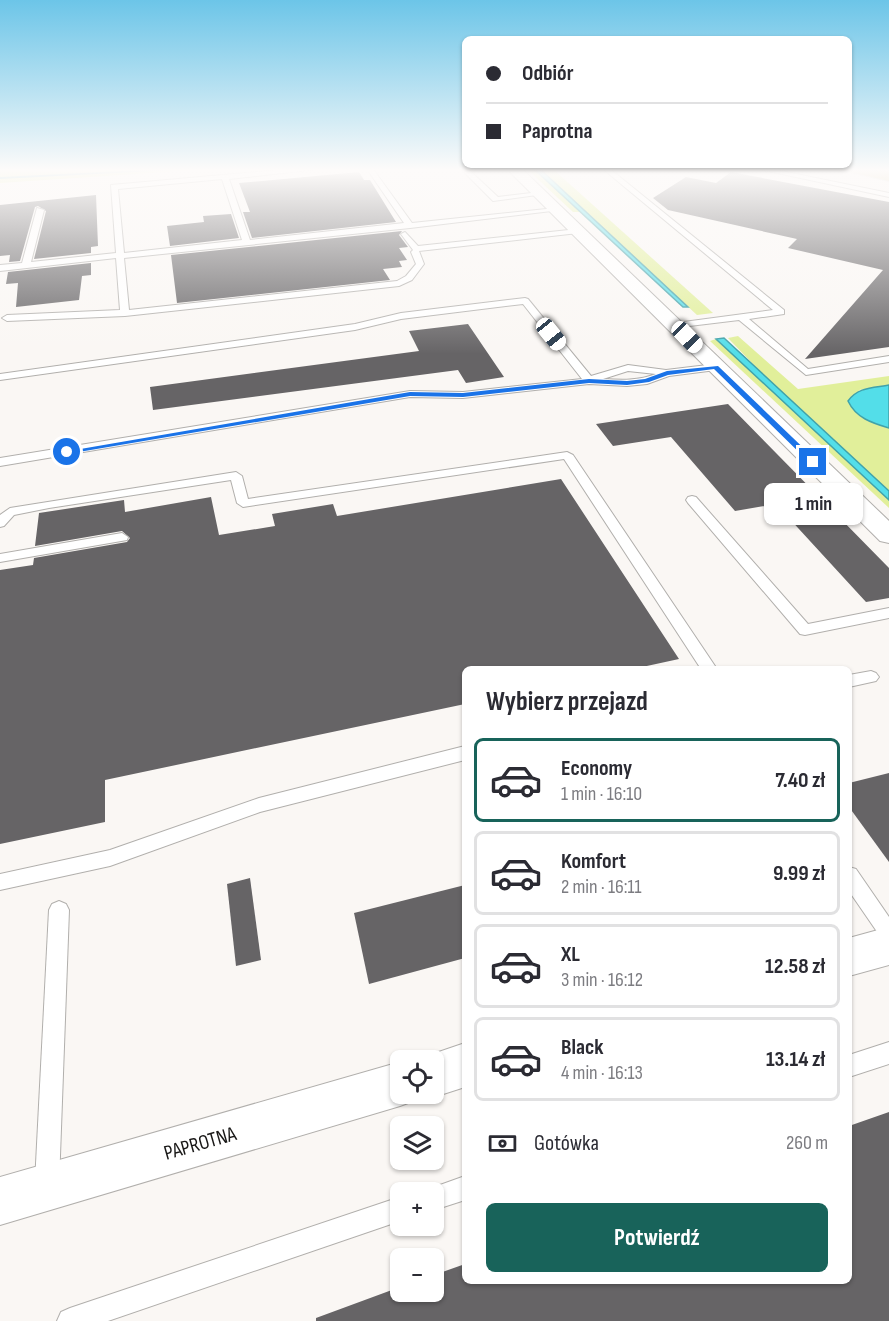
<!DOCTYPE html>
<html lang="pl">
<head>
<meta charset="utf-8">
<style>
	:root { --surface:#fff; --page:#f7f7f7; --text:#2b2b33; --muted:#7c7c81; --line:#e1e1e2; --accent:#18635a }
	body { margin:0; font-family:"Sofia Sans Condensed",sans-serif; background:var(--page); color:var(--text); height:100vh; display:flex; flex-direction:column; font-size:22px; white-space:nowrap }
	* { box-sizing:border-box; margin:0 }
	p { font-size:20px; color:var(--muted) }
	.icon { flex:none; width:33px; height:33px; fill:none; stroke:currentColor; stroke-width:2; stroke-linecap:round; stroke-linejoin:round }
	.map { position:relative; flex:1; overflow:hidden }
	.drawer { position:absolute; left:462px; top:666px; width:390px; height:618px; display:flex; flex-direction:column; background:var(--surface); border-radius:9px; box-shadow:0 2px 4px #0004 }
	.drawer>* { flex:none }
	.top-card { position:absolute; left:462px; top:36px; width:390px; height:132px; border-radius:9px; box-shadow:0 2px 4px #0004; display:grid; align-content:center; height:132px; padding:0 24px; background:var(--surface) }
	.fabs { position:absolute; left:390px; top:1050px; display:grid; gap:12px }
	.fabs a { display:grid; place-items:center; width:54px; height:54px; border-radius:9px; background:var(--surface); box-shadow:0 2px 4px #0004; font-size:30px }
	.end { position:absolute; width:27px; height:27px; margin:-14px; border:8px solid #1a73e8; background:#fff; box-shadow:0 0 0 3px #fff }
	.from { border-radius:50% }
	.bubble { position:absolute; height:42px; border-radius:9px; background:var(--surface); box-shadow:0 2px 4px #0004; font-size:20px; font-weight:700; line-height:42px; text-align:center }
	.car { position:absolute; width:18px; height:36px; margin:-18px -9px; border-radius:8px; box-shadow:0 0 4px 2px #0007; background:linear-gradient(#fff 24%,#345 0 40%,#fff 0 76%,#345 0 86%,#fff 0) }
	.top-card b { display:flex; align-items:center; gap:21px; height:57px; font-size:22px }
	.top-card b+b { border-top:2px solid var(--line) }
	.top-card i { width:15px; height:15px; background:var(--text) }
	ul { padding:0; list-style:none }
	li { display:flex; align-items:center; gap:18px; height:84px; margin:0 12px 9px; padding:0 12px; border:3px solid var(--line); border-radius:9px }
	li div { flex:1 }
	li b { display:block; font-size:22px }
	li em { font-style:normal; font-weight:700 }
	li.current { border-color:var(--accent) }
	li>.icon { width:54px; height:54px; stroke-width:1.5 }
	h2 { padding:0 24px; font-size:27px; line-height:72px }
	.pay { display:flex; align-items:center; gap:15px; height:66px; padding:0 24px; font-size:22px }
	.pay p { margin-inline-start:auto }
	.action { display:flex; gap:12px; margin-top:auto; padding:12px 24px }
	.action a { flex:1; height:69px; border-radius:9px; background:var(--accent); color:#fff; font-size:24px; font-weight:700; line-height:69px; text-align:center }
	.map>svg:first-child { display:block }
	.green { fill:#e1ef9a }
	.water { fill:#53dee9; stroke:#41a2aa; stroke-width:1.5 }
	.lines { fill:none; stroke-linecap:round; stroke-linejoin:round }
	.stream { fill:#41a2aa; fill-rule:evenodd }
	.building { fill:#666466 }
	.service-casing { stroke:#b1afac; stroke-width:2 }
	.minor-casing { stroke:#b1afac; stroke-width:2 }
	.primary-casing { stroke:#d5d5d5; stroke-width:2 }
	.service { fill:#fff; fill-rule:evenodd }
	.minor { fill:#fff; fill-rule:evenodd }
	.primary { fill:#d0be85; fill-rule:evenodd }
	.route { fill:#1a73e8 }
	.labels { text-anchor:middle; stroke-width:4.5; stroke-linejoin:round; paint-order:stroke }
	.near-street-label { font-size:21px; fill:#181716; stroke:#fff }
</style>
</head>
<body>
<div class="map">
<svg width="889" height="1321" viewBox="0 0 889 1321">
	<rect width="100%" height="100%" fill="#faf7f4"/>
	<!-- green -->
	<g class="green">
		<polygon points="0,169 141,169 142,171 210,169 0,183"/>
		<polygon points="527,169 534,169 581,212 573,212"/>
		<polygon points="540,169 553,169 713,313 697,315"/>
		<polygon points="738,336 798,389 889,376 889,385 859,390 889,428 889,491 780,392 728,338"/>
		<polygon points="716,339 889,500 889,508 710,341"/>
	</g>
	<!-- water -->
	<g class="water">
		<polygon points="534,169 540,169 688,307 683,307"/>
		<polygon points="724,338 889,491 889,500 716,339"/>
		<path d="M889 385V428C872 423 856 418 848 401 858 387 873 388 889 385Z"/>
	</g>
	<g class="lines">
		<!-- stream -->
		<polygon class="stream" points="162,169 192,169 0,179 0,177"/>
	</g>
	<!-- building -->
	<g class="building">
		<polygon points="359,172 364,180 370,180 396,222 252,238 243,212 250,212 239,183"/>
		<polygon points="731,172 889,202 889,347 805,359 883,270 788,248 797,239 668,210 653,198 686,177 716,183"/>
		<polygon points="96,195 98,246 91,247 91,253 34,259 46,211 38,206 35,207 20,261 9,262 10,255 0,256 0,205"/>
		<polygon points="231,214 239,238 170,246 167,226 204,222 203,216"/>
		<polygon points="402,231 399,235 408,247 399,248 407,260 399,261 402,267 383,269 390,280 177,303 171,255"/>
		<polygon points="91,263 91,275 82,276 79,300 16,307 18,283 6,284 8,272"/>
		<polygon points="468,324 504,377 466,383 458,370 153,410 150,387 419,351 409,331"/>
		<polygon points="728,404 889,568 889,598 866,602 776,504 735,511 671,437 613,446 596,424"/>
		<polygon points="561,479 679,659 633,669 465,669 465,704 105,780 105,822 0,844 0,570 33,565 34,558 127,542 130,538 122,531 35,546 39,513 124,500 125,512 211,497 219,535 275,526 272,514 333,504 337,516"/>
		<polygon points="889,773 889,862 849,807 849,783"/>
		<polygon points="250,878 261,960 236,966 227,884"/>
		<polygon points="465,885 465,958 369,984 354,913"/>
		<polygon points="889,1112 889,1321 316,1321 316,1318 400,1287 400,1292 434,1292 434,1275 465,1264 465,1281 849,1281 849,1126"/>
	</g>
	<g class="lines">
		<defs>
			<g id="service">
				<path d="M291 169H318L229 179 250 240 404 223 367 169H373L412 223 556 208 560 210 410 228 124 258 129 310 397 281 406 276 416 264 411 252 413 250 401 234 405 232 418 246 578 229 582 231 578 233 419 251 424 264 412 280 399 286 125 316 7 321 2 318 7 315 120 310 116 258 0 271V265L22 263 37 208 44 210 31 262 116 253 111 185ZM222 179 242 240 124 253 118 189Z"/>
				<polygon points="461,169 468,169 498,197 540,192 544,194 493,201"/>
				<polygon points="603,169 610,169 784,310 784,314 749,319 808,369 889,356 889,362 806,375 739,320 673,328 671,326 676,323 773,310"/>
				<polygon points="759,169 772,169 889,193 889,197"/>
				<path d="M525 298 528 299 591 376 628 365 666 370 716 364 721 367 716 370 669 376 647 384 627 386 589 384 463 398 410 397 0 466V458L410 391 463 392 582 379 523 304 401 319 355 330 0 380V374L355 324 401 313ZM628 371 656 374C638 381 621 380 603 379Z"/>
				<polygon points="567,452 573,455 717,669 701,669 564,459 243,507 237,503 231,480 49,508 14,515 4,526 0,527 0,515 10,508 236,472 242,476 248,499"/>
				<polygon points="692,496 696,497 808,624 889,608 889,618 805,635 800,634 688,503 686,500 688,497"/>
				<polygon points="122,533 128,537 127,540 0,562 0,554"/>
				<polygon points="871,671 876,673 879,677 876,681 849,687 849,675"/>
				<polygon points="465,746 465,760 260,812 110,866 0,890 0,874 110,850 259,798"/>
				<polygon points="849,867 856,869 889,917 889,942 882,939 849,891"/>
				<polygon points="59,901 66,904 69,910 59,1183 55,1191 47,1195 39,1191 35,1183 49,910 52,904"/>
				<polygon points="889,1042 889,1064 849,1077 849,1055"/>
				<polygon points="465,1176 465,1200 434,1210 434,1192 424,1192 426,1190"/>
				<polygon points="400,1197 400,1221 108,1321 57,1321 61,1312 70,1308"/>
			</g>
			<g id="minor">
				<polygon points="507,169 522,169 889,521 889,543 880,541"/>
				<polygon points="889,927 889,965 849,976 849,938"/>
				<polygon points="465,1043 465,1087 434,1097 426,1094 434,1094 434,1060 418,1059"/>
				<polygon points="400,1062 400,1094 418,1094 416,1100 400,1106 0,1225 0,1177"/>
			</g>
			<polygon id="primary" points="848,169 889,171 889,181 850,172"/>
		</defs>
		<!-- service casing -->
		<use href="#service" class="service-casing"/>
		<!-- minor casing -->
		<use href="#minor" class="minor-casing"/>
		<!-- primary casing -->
		<use href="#primary" class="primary-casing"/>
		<!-- service -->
		<use href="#service" class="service"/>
		<!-- minor -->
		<use href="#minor" class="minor"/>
		<!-- primary -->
		<use href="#primary" class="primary"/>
	</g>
	<!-- sky -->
	<linearGradient id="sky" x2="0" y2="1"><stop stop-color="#6cc5e8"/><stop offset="0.48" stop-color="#fdfbfa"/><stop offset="1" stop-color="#fdfbfa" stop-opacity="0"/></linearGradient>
	<rect width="889" height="354" fill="url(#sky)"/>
	<!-- route -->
	<polygon class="route" points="718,366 816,460 816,464 811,464 714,369 668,375 649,382 627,385 589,383 463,397 410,396 67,454 63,452 410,392 463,393 589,379 627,381 645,379 667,371"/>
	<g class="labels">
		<!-- near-street labels -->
		<g class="near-street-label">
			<text transform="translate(200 1143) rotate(-16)" y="7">PAPROTNA</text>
		</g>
	</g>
</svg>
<div class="fabs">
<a><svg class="icon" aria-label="locate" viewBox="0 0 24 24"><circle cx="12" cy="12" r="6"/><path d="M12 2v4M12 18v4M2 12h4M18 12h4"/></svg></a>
<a><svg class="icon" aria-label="layers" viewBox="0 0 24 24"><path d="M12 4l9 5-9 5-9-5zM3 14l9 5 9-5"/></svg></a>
<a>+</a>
<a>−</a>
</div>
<i class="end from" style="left:67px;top:452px"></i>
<i class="end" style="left:813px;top:462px"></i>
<div class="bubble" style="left:764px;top:483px;width:99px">1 min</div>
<i class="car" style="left:551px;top:334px;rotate:141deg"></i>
<i class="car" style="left:687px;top:337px;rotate:136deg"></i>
<div class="top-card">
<b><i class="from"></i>Odbiór</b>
<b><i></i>Paprotna</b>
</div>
<section class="drawer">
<h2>Wybierz przejazd</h2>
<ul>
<li class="current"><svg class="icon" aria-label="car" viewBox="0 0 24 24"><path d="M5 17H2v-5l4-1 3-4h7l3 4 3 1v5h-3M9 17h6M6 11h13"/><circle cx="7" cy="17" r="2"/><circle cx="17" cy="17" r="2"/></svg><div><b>Economy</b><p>1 min · 16:10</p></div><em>7.40 zł</em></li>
<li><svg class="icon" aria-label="car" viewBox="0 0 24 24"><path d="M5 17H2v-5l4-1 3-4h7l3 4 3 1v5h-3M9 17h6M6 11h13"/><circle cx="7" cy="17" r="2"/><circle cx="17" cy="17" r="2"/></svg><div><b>Komfort</b><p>2 min · 16:11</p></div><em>9.99 zł</em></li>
<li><svg class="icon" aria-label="car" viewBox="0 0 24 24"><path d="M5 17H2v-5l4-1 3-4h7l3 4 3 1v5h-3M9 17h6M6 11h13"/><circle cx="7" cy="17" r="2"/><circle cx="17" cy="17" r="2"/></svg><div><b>XL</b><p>3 min · 16:12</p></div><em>12.58 zł</em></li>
<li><svg class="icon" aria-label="car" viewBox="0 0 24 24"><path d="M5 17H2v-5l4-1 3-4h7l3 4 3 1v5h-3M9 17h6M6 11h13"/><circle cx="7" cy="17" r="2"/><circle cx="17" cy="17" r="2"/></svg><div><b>Black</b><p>4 min · 16:13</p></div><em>13.14 zł</em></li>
</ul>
<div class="pay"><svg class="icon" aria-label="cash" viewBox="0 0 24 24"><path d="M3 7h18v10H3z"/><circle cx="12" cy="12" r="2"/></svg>Gotówka<p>260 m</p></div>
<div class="action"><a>Potwierdź</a></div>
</section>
</div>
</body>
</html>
